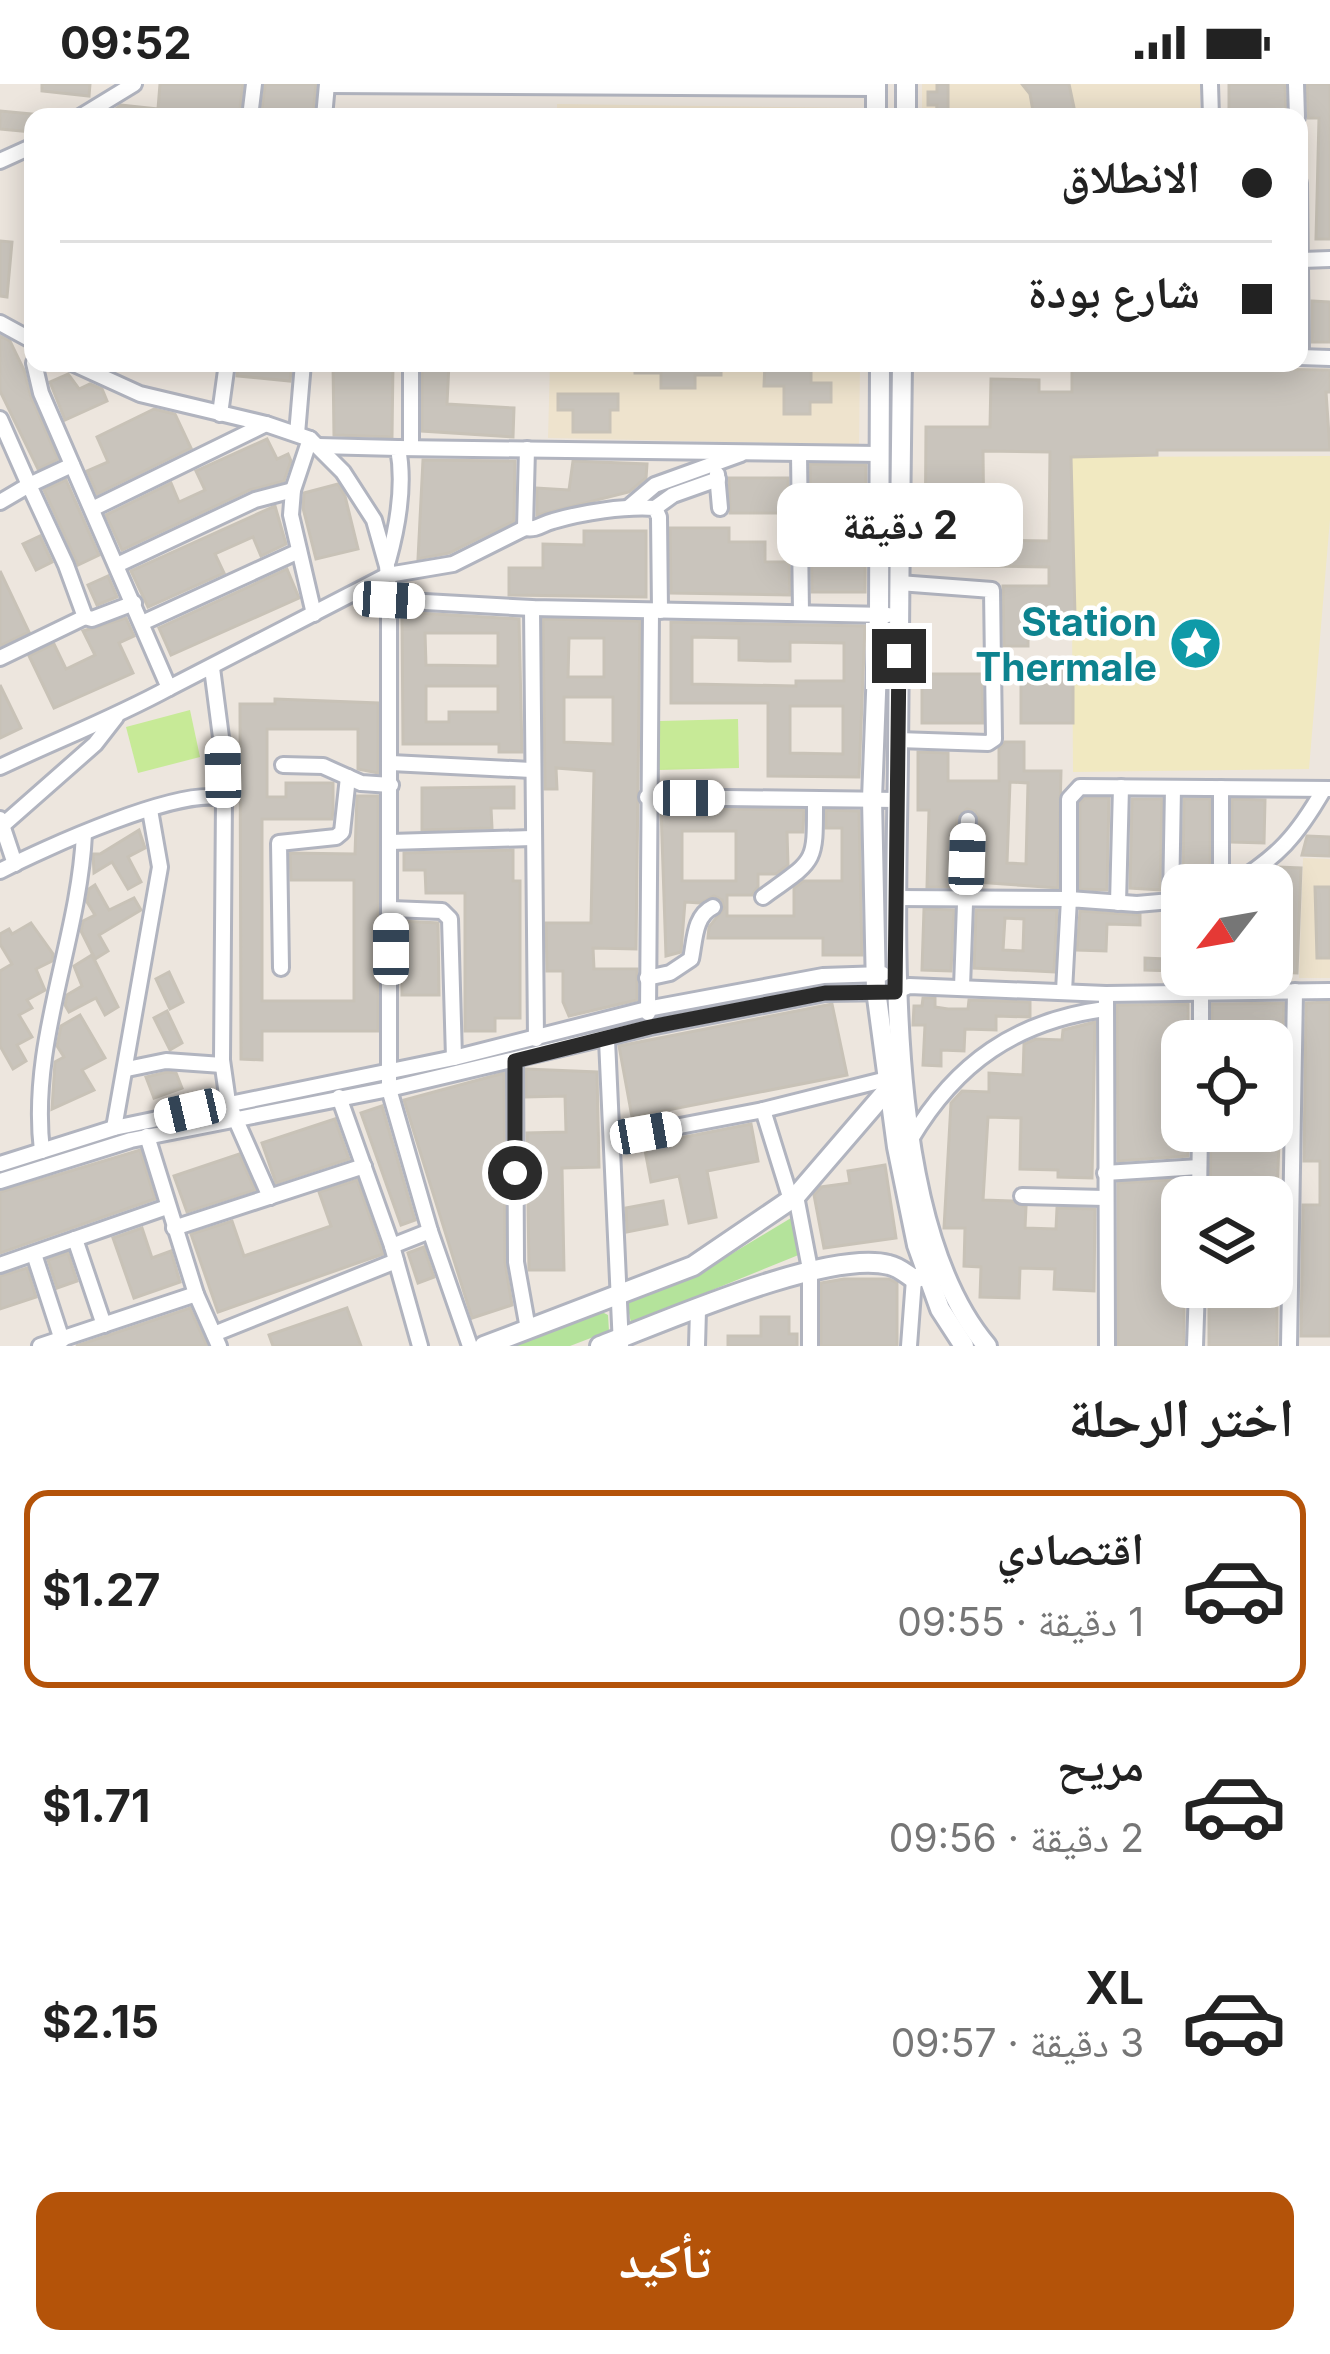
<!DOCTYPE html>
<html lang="ar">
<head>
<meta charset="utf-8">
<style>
	:root { --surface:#fff; --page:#f2f2f2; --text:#222; --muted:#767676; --line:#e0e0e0; --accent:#b45309 }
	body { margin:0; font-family:Inter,"Noto Naskh Arabic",sans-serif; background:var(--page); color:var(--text); direction:rtl; height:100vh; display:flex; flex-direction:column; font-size:45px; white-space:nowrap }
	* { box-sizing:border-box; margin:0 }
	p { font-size:39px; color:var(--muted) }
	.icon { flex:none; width:66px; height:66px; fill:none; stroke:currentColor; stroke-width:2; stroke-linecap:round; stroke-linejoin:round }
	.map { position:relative; height:1262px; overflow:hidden; direction:ltr }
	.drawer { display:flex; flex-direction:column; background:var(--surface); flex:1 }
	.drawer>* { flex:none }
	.top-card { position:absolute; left:24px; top:24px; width:1284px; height:264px; border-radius:24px; box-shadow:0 6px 30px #0003; direction:rtl; display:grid; align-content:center; height:264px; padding:0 36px; background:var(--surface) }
	.needle { width:78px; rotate:239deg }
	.fabs { position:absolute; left:1161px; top:780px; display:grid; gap:24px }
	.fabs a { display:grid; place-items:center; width:132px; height:132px; border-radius:24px; background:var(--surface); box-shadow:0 6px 30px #0003; font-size:60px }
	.end { position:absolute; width:54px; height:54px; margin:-27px; border:15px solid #2b2b2b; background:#fff; box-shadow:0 0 0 6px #fff }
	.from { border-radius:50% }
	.bubble { position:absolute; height:84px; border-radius:24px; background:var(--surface); box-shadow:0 6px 30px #0003; font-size:39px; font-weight:700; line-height:84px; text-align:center; direction:rtl }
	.car { position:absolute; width:36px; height:72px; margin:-36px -18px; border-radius:15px; box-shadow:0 0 9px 3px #0007; background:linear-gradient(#fff 24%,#345 0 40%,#fff 0 76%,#345 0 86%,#fff 0) }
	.top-card b { display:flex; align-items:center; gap:42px; height:114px; font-size:45px }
	.top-card b+b { border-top:3px solid var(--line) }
	.top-card i { width:30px; height:30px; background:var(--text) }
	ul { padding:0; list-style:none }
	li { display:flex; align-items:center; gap:36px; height:198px; margin:0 24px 18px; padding:0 12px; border:6px solid transparent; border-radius:24px }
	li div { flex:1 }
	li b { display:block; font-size:45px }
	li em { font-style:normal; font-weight:700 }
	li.active { border-color:var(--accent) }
	li>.icon { width:108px; height:108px; stroke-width:1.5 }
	h2 { padding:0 36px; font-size:54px; line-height:144px }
	.button { display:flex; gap:24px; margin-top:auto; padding:24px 36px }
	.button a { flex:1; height:138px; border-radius:24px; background:var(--accent); color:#fff; font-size:48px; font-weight:700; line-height:138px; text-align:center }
	.status { display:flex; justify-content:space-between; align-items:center; height:84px; padding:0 60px; background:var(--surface); direction:ltr }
	.status svg { height:33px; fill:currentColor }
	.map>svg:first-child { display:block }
	.education { fill:#eee3cd }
	.green { fill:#b4e39b }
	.sand { fill:#f1e9c1 }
	.pitch { fill:#c7ea97 }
	.building { fill:#c9c4bc; stroke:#c8c2b7; stroke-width:3; fill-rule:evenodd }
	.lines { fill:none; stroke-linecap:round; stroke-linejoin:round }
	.minor-casing { stroke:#b1b4bf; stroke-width:20 }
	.tertiary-casing { stroke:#b1b4bf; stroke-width:24 }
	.minor { stroke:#fff; stroke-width:14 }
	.tertiary { stroke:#fff; stroke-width:18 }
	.route { stroke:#2b2b2b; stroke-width:15 }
	.labels { text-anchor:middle; stroke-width:9; stroke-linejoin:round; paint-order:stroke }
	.culture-label { font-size:39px; font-weight:bold; fill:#0d838f; stroke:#fff; text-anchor:end }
</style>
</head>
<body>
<div class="status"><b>09:52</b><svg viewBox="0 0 49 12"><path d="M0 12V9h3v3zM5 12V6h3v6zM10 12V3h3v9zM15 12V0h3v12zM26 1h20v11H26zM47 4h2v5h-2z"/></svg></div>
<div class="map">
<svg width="1330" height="1262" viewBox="0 0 1330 1262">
	<rect width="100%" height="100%" fill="#ede6de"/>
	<!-- education -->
	<g class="education">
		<rect x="922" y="0" width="278" height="33"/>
		<polygon points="557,20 863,24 863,33 557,33"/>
		<polygon points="550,279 860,279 859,361 548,354"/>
		<polygon points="1303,774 1330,775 1330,894 1299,894"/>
	</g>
	<!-- green -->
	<g class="green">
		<polygon points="791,1134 801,1170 631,1239 627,1219 688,1196"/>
		<polygon points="602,1228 608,1231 609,1247 570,1262 511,1262"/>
	</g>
	<!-- sand -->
	<polygon class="sand" points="1330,372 1330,435 1309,685 1073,688 1071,373"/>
	<!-- pitch -->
	<g class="pitch">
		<polygon points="190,626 200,673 138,689 126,643"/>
		<polygon points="738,635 739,684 658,686 657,644 660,637"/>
	</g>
	<!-- building -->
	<g class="building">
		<polygon points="42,0 90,0 89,12 42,7"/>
		<polygon points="160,0 243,0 239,33 105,33 121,21 158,25"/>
		<polygon points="265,0 316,0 313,33 261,33"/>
		<polygon points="937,0 948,0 948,33 936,33 937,21 928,21 928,8 937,8"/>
		<polygon points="1022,0 1069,0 1076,33 1034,33 1030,10"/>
		<polygon points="1229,0 1285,0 1286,33 1229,33"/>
		<polygon points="1307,0 1330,0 1330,155 1316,155 1319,34 1308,34"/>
		<polygon points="0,27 33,30 33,48 0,45"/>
		<polygon points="0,157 12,158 7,213 0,212"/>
		<polygon points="1312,217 1330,218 1330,258 1312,258"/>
		<polygon points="0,252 10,257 24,286 31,313 58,375 38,385 0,307"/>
		<polygon points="238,279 292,279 290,297 237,292"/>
		<polygon points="333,279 393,279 392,353 334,351"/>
		<polygon points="422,279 449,279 447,320 514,324 513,353 422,347"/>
		<polygon points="635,279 721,279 721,291 695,291 695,304 661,304 661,289 635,289"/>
		<polygon points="765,279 811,279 811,299 831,299 831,318 810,318 810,330 784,330 784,302 764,302"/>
		<path d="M1072 283 1330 286V308H1326L1330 366H1157V371L1071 373 1075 531H1028V562H1004L1003 502H1049V483L925 481 926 343H990L991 295 1039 296V308H1072ZM983 367 1050 368 1049 457 984 456Z"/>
		<polygon points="68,290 79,305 90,300 102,305 107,317 65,336 50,298"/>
		<polygon points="558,310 618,310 618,326 610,326 610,348 573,348 573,326 558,326"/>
		<polygon points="154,325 175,330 191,364 97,410 87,387 108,378 97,353"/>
		<polygon points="267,355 277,375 288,370 291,377 284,397 250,406 122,466 106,431 171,399 179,418 205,406 196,387"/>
		<polygon points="423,376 515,377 514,437 449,469 418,475"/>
		<polygon points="573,377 647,380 646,394 629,408 537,431 537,404 569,406"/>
		<polygon points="810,380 866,381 865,508 812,508"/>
		<polygon points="729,394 788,394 788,429 730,429"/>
		<polygon points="66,396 99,471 78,481 44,406"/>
		<polygon points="338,400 345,412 358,465 316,475 303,424 304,409"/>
		<polygon points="275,422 286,460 261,472 253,453 215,470 224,489 148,523 131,487"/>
		<polygon points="670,444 729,444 729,458 765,458 765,478 789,478 790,511 671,509"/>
		<polygon points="584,447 646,447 646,513 509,511 509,484 543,484 543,460 584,461"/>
		<polygon points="40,452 52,478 36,486 23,460"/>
		<polygon points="287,485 299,514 171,571 159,544"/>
		<polygon points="0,487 29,548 0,562"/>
		<polygon points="108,492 117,513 97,521 88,501"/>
		<path d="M402 528 519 535 522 668H499V660H403ZM425 549H498V582L426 581ZM426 602H498V628H449V638H426Z"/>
		<polygon points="126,534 134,552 119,559 133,589 54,624 29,572 54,560 66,585 95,571 83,547"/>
		<path d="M543 535 640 537 636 865 593 864 594 885H637V916L569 932 563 918V887H547L546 839H591L594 687 556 684 557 705H545ZM569 554H604V593H568ZM564 613H613V660L564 658Z"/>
		<path d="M671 538 865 542 859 693 768 692V619H671ZM692 553 739 554V576L768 577H790V558L844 559V597H796V602L692 600ZM790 622H843V670L790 669Z"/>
		<polygon points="1021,582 1073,583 1073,639 1021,639"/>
		<polygon points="922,590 982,590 983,639 922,639"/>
		<polygon points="0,601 21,644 0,654"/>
		<polygon points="275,615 378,619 378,689 358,685 358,645 267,645 267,713 286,713 286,699 333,699 333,727 332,735 262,735 262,917 354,917 354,796 291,796 290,769 355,770 357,712 378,712 378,947 262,947 262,976 241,975 240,620 275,620"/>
		<path d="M1005 658H1024V687H1061L1058 804 977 798 979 735 975 727 967 725 957 734 954 803H927L929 726H918V668L948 669V697H999V665ZM1010 698 1028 699 1026 780 1007 779Z"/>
		<polygon points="514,703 514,724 491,724 492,744 422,746 422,704"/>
		<polygon points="1085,714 1109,714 1107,806 1080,805 1080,719"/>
		<polygon points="1132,715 1162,715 1160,806 1130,804"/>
		<polygon points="1184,715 1210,715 1210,785 1183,784"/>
		<polygon points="1232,715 1265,716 1264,759 1232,758"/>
		<path d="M661 724 804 726 803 748H787L788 781 776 790H758V803L752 811H727V832H794V804L803 797H842V744H826V726L859 727 862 871H823V854H708L709 843 724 824 722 816 714 812 700 819 685 818 681 868 666 872ZM682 747H736V797H682Z"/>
		<polygon points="139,746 145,764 128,773 141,798 128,805 112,778 94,789 93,770 100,770"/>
		<polygon points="1307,752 1330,753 1330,772 1302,771"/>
		<polygon points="513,766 513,797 520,797 520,934 495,934 495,947 465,947 465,809 426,809 425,786 404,786 404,769"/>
		<polygon points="1277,783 1301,784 1297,889 1272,888 1272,801 1267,801 1267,791"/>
		<polygon points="95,801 109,826 134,814 141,826 99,851 108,867 95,875 81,847 83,837 95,831 87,818 89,805"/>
		<polygon points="1315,803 1330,803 1330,874 1317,874"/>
		<polygon points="924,825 954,826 951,887 922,886"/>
		<path d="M976 826H1057L1054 888 974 884ZM1005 834 1024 835 1023 867 1003 866Z"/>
		<polygon points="1080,827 1140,831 1140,841 1107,840 1106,867 1077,866"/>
		<polygon points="402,837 438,839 439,911 402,911"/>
		<polygon points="31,839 53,870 52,877 36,885 45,906 27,916 32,924 19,931 32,953 17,961 26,977 13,985 0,962 0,887 12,880 0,860 0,850 9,845 12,850"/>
		<polygon points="1167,853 1182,854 1182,883 1175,883 1175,887 1145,886 1145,874 1167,875"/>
		<polygon points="92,871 118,923 105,931 96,914 69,928 65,921 67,911 82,902 74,882"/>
		<polygon points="169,888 183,918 170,925 156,895"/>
		<polygon points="923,914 935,914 935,923 948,925 968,925 969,916 1030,918 1030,933 996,932 996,946 965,945 964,967 941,966 941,982 923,981 925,941 913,941 914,922 922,922"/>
		<polygon points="1330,918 1330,1252 1301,1252 1303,1121 1320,1121 1320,1077 1304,1077 1306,919"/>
		<polygon points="1284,919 1277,1113 1210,1113 1211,1047 1272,1047 1272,957 1212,957 1212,920"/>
		<polygon points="832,920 847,991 632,1033 619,962"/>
		<polygon points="1188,920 1188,957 1182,957 1182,1047 1188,1047 1188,1072 1118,1077 1117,921"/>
		<polygon points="167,927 182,959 170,966 154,934"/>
		<polygon points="80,931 105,974 82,986 94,1006 52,1025 55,978 64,973 57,962 61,942"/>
		<polygon points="1095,938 1092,1094 1058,1093 1058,1086 1020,1085 1021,1034 988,1033 983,1116 1012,1117 1026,1123 1025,1144 1056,1145 1057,1124 1095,1125 1094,1207 1054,1205 1055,1185 1020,1184 1019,1214 980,1213 981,1183 964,1182 965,1144 944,1144 951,1019 962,1007 989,1008 989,989 1023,991 1024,960 1036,955 1062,956 1063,946"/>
		<polygon points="526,985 597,988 599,1083 562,1084 564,1186 529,1186 527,1049 566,1048 565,1012 526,1013"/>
		<polygon points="167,988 176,989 182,1004 154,1014 146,993"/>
		<polygon points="504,989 505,1178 512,1221 472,1234 404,1016"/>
		<polygon points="382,1022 415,1136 401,1141 361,1029"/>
		<polygon points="335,1035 349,1075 276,1099 262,1059"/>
		<polygon points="751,1040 758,1077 707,1087 716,1133 689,1139 679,1092 651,1098 644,1061"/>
		<polygon points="140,1066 155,1115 0,1169 0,1108"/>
		<polygon points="239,1070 255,1106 187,1128 174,1092"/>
		<polygon points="885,1081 896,1154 824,1164 814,1111 821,1103 850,1099 848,1087"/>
		<polygon points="1184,1095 1184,1262 1118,1262 1118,1099"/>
		<polygon points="357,1096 383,1170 218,1228 191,1150 232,1137 244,1172 331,1142 319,1108"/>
		<polygon points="663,1117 667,1140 627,1148 626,1124"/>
		<polygon points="142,1144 152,1174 171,1167 180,1198 134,1214 113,1154"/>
		<polygon points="424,1163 434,1193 418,1199 408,1169"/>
		<polygon points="68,1169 77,1197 57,1204 48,1176"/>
		<polygon points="27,1184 36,1213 0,1225 0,1192"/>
		<polygon points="844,1195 889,1195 897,1199 897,1262 821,1262 821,1199"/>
		<rect x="1209" y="1203" width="68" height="59"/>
		<polygon points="190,1224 207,1262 76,1262"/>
		<polygon points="347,1224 361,1262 273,1262 269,1251"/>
		<polygon points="761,1233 789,1233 789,1250 797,1250 797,1262 728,1262 728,1252 761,1252"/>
	</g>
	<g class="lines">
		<defs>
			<g id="minor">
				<polyline points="1210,0 1211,33"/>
				<polyline points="1296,0 1297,33"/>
				<polyline points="327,1 875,4"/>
				<polyline points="80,33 134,0"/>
				<polyline points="250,33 254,0"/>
				<polyline points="324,33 327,0"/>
				<polyline points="0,77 33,62"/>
				<polyline points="1299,99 1301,273"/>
				<polyline points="1302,176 1330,175"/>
				<polyline points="0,239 33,257"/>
				<polyline points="1299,273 1330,274"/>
				<polyline points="34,279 41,309 169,604 388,491 453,480 525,444"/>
				<polyline points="72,279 140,310 266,340 310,355 343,388 374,436 387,482 389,506 389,1005 430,1147 470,1262"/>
				<polyline points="411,279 411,363"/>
				<polyline points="220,330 227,279"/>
				<polyline points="0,335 29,401 72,381"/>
				<polyline points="297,350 303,279"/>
				<polyline points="310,355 293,406 291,431 314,530"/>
				<path d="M318 362 398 364C405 401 398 441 388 477"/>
				<polyline points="398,364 879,370"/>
				<path d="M527 365 525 444C538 446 541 440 553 437 584 428 624 422 655 424L659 433 660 527"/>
				<polyline points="799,369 801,529"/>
				<polyline points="717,390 720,424"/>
				<polyline points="0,418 29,401 66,481 85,533 92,535 134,519"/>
				<polyline points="629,423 655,401 741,370"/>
				<polyline points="655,424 673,411 718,395"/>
				<polyline points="92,425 266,340"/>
				<polyline points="117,481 255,416 293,406"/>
				<polyline points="389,516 532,524 888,531"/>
				<polyline points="532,524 536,955"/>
				<polyline points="142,539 299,467"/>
				<polyline points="0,574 85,533"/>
				<polyline points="212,584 222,661 224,715"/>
				<polyline points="898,656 988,659 994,655 992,506 899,499"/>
				<polyline points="391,679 531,686"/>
				<polyline points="283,681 323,682 361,699 391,701"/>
				<path d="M0 683C57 656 114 634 169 604"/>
				<polyline points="1221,704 1221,801"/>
				<polyline points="647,713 898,716"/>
				<polyline points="0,735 15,780"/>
				<polyline points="3,741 95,660 116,633"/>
				<polyline points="390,758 532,754"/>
				<path d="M0 787C40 766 185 700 224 715L222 976 228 1018 270 1113"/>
				<path d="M1232 801C1278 773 1297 752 1324 705"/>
				<path d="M763 813C817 774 815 781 815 715"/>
				<polyline points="896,814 1069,815 1069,715 1080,703 1330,705"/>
				<polyline points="1171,818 1173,704"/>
				<polyline points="1118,819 1121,703"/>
				<polyline points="391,825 442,827 450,835 454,974"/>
				<polyline points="281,884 279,759 336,753 342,748 348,693"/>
				<path d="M647 894 670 889 691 875C695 856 694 832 713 823"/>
				<polyline points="962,903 968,736"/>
				<polyline points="1064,907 1069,815 1137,820 1182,816"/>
				<polyline points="1106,910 1107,1262"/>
				<polyline points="648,929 651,527"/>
				<polyline points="607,956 621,1262"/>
				<polyline points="1201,957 1201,907"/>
				<polyline points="515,977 516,1178 528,1245"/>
				<polyline points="127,985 166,977 222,981"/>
				<polyline points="339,1013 392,1162 420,1262"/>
				<polyline points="763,1026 791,1116"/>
				<polyline points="114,1044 160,783 150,726"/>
				<polyline points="147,1052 196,1210 219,1262"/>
				<polyline points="612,1055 763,1026 887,995"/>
				<path d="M911 1055C956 979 1016 937 1105 925"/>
				<path d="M42 1067C29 958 79 857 84 750"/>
				<polyline points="0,1080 114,1044 454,974 647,925 823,892 883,890"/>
				<polyline points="1105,1089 1199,1083"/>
				<polyline points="0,1097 131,1056 389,1005 650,943 825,909 895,908 909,902 1106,910 1330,907"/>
				<polyline points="796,1112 810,1185 810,1262"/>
				<polyline points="1022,1112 1105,1114"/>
				<polyline points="1199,1113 1200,1047"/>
				<polyline points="174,1144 364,1082"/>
				<polyline points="75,1155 104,1241"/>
				<polyline points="392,1162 430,1147"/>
				<polyline points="34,1170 62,1256"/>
				<polyline points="0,1181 167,1123"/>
				<polyline points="214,1250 396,1177"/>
				<polyline points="40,1262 196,1210"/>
				<polyline points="697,1262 698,1226"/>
				<polyline points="909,1262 914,1195"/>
				<polyline points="1195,1262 1197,1203"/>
				<polyline points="1289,1262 1295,907"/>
			</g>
			<g id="tertiary">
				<polyline points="876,0 876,33"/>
				<polyline points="906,33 906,0"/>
				<polyline points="880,279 879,531 872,715 876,906 897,1063 917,1161 940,1225 964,1262"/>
				<path d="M902 279C900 409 899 540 898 670 897 831 878 1134 987 1262"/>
				<polyline points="484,1262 693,1182 796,1112 889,1004"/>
				<path d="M600 1262C664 1238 827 1165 889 1181 899 1183 906 1190 914 1195L926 1191"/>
			</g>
		</defs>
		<!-- minor casing -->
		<use href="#minor" class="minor-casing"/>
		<!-- tertiary casing -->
		<use href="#tertiary" class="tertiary-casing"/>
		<!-- minor -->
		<use href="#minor" class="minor"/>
		<!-- tertiary -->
		<use href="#tertiary" class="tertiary"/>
	</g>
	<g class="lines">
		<!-- route -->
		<polyline class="route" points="515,1089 515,977 650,943 825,909 895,908 899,572"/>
	</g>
	<!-- icons -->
	<defs>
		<symbol id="sight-disc" viewBox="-11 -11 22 22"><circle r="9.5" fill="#0f9aa8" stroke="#fff"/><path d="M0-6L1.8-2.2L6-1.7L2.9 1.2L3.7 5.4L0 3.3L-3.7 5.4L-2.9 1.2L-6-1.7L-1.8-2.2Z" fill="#fff"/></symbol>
	</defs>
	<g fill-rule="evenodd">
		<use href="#sight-disc" x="1166" y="530" width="59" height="59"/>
	</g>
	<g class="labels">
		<!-- culture labels -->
		<g class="culture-label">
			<text x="1157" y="552">Station<tspan x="1157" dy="45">Thermale</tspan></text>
		</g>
	</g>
</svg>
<div class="fabs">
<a><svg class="needle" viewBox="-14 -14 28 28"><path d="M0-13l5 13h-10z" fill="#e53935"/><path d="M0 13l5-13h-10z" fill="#767676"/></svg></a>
<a><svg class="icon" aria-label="locate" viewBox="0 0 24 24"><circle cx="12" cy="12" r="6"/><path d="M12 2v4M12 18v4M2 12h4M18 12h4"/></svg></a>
<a><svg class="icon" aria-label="layers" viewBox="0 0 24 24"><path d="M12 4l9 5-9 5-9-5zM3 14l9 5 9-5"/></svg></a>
</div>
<i class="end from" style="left:515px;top:1089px"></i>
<i class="end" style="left:899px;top:572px"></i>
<div class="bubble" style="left:777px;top:399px;width:246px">2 دقيقة</div>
<i class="car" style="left:389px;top:516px;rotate:93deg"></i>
<i class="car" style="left:223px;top:688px;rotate:359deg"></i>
<i class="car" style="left:689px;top:714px;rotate:90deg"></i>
<i class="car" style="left:967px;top:775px;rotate:2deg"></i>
<i class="car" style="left:391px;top:865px;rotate:0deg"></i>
<i class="car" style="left:190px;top:1027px;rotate:257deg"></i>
<i class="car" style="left:646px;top:1049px;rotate:80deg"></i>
<div class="top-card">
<b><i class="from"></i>الانطلاق</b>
<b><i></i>شارع بودة</b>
</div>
</div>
<section class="drawer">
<h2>اختر الرحلة</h2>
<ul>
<li class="active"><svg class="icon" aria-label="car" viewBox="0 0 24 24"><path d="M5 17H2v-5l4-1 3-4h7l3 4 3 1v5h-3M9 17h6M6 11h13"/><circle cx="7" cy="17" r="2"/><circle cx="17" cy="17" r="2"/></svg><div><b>اقتصادي</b><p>1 دقيقة · 09:55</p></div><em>$1.27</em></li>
<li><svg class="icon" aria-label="car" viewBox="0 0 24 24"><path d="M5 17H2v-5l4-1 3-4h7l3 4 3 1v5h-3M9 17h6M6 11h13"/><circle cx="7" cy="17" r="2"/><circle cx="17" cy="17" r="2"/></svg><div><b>مريح</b><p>2 دقيقة · 09:56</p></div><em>$1.71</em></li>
<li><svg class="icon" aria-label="car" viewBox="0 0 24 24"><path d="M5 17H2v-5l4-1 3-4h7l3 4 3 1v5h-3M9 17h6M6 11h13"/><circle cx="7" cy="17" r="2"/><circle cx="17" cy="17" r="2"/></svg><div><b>XL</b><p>3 دقيقة · 09:57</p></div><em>$2.15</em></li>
</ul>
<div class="button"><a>تأكيد</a></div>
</section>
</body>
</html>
